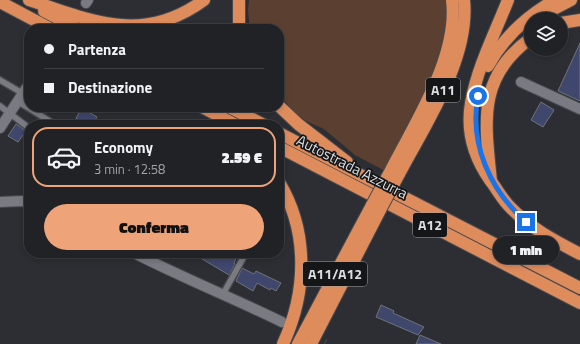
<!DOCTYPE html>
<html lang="it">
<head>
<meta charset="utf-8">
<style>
	:root { --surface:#212226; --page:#2d2f32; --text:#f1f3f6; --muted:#a2a4a7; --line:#3e3f43; --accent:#efa378 }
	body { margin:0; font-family:"Titillium Web",sans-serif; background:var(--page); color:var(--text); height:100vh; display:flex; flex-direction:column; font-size:15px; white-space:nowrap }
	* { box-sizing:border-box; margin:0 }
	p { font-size:13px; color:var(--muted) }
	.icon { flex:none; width:22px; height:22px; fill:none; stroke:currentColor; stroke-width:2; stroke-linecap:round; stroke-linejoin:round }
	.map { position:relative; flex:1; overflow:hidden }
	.panel { position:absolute; left:24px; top:120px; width:260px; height:138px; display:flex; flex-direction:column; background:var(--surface); border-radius:16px; box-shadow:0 2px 6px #0003,0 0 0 1px var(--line) }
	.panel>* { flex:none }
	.hud { position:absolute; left:24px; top:24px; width:260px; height:88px; border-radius:16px; box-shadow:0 2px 6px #0003,0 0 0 1px var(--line); display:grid; align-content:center; height:88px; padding:0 20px; background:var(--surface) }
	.fabs { position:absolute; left:524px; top:12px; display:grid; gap:8px }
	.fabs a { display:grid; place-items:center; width:44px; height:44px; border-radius:50%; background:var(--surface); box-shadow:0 2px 6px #0003,0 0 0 1px var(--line); font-size:20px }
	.end { position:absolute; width:18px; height:18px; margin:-9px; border:5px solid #1a73e8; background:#fff; box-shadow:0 0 0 2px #fff }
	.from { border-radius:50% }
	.bubble { position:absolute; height:28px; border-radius:14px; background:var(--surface); box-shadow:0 2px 6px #0003,0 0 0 1px var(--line); font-size:13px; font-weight:800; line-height:28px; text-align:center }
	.hud b { display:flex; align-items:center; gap:14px; height:38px; font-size:15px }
	.hud b+b { border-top:1px solid var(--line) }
	.hud i { width:10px; height:10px; background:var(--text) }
	ul { padding:7px 0 0; list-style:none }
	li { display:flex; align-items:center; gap:12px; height:60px; margin:0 8px 6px; padding:0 12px; border:2px solid transparent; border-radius:16px }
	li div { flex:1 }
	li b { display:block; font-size:15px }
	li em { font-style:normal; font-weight:800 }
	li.active { border-color:var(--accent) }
	li>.icon { width:36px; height:36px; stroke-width:1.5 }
	.button { display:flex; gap:8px; margin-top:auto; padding:8px 20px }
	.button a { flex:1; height:46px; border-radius:24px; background:var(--accent); color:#111; font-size:16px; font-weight:800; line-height:46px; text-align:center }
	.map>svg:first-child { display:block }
	.green { fill:#5b4032 }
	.building { fill:#3f476c; stroke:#707278 }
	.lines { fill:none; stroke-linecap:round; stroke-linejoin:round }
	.street-tunnel { stroke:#46484d; stroke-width:10; stroke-dasharray:10 5; stroke-linecap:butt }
	.lane-casing { stroke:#484a4e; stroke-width:8 }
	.street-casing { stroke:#484a4e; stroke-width:12 }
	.highway-casing { stroke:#484a4e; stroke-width:14 }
	.lane { stroke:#7a7b82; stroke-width:5.5 }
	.street { stroke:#7a7b82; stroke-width:10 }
	.highway { stroke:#df8c5d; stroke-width:12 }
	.highway-bridge-casing { stroke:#484a4e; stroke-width:14; stroke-linecap:butt }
	.highway-bridge { stroke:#df8c5d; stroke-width:12 }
	.route { stroke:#1a73e8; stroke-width:5 }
	.labels { text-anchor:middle; stroke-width:3.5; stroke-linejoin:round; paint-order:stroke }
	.shield { fill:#151618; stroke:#a0a1a4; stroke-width:1 }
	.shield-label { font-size:14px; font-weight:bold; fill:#dcdde0 }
	.street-label { font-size:15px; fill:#dcdde0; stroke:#151618 }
</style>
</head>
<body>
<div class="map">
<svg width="580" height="344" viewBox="0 0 580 344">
	<rect width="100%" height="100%" fill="#2c2e33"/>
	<!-- green -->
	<polygon class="green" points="249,0 446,0 447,25 443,47 434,73 385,171 355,155 324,129 306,121 294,112 279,94 279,29 250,29 248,10"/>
	<!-- building -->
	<g class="building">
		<polygon points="580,43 580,101 558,91"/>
		<polygon points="541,102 554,110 543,127 531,120"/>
		<polygon points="82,108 97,117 92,125 87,125 76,118"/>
		<polygon points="16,124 26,131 18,142 8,136"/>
		<polygon points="192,253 216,253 225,258 227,253 236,258 234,263 235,264 229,275"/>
		<polygon points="242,268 254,274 256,271 281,283 276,291 271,288 270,290 257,283 253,291 236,281"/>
		<polygon points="381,305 394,311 393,313 424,327 418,335 376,317"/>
		<polygon points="420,335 441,344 416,344"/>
	</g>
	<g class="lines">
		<!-- street-tunnel -->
		<polyline class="street-tunnel" points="284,323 325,344"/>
		<defs>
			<g id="lane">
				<polyline points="0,80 22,93"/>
				<polyline points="17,101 56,125"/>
				<polyline points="24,105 29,98"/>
				<polyline points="0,106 29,128"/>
				<polyline points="223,294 246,253"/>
			</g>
			<g id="street">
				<polyline points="86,3 88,0"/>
				<polyline points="521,82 580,109"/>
				<polyline points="0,128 29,84"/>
				<polyline points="0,202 22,201 29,203"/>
				<path d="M134 253C183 278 233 298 282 322"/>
			</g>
			<g id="highway">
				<path d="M29 0C92 21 143 45 204 0"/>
				<polyline points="239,0 239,29"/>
				<path d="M508 0C495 33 477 68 471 103 466 132 474 157 490 180 497 189 502 199 510 207 530 228 555 241 580 254"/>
				<polyline points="0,2 51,29"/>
				<polyline points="44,11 78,29"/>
				<polyline points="550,11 571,0"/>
				<polyline points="561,23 580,20"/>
				<path d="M488 66C503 38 527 16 555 0"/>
				<polyline points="279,106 298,124 347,162"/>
				<polyline points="202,107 236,125"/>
				<polyline points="229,107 264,125"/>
				<polyline points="279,133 580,288"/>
				<polyline points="279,147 580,303"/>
				<path d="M391 170C416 121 459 56 452 0"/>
				<path d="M399 174C426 123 470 58 464 0"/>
				<path d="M491 181C485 122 477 77 531 38"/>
				<path d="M279 182C309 232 307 292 283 344"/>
				<polyline points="298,344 372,205"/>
				<polyline points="311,344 380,210"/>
			</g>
		</defs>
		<!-- lane casing -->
		<use href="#lane" class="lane-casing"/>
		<!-- street casing -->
		<use href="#street" class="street-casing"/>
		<!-- highway casing -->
		<use href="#highway" class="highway-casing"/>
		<!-- lane -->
		<use href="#lane" class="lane"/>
		<!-- street -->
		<use href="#street" class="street"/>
		<!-- highway -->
		<use href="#highway" class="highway"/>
		<defs>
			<g id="highway-bridge">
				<polyline points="372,205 391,170"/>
				<polyline points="380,210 399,174"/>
			</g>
		</defs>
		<!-- highway-bridge casing -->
		<use href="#highway-bridge" class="highway-bridge-casing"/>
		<!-- highway-bridge -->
		<use href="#highway-bridge" class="highway-bridge"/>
	</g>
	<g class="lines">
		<!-- route -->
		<path class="route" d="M478 96C469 144 490 190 526 222"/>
	</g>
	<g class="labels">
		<!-- shield labels -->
		<g class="shield">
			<rect x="426" y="78" width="34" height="24" rx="3"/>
			<rect x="413" y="213" width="34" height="24" rx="3"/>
			<rect x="303" y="262" width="64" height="24" rx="3"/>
		</g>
		<g class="shield-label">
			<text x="443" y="95">A11</text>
			<text x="430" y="230">A12</text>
			<text x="335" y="279">A11/A12</text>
		</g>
		<!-- street labels -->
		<g class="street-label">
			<text transform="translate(352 167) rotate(27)" y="5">Autostrada Azzurra</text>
		</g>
	</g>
</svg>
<div class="fabs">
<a><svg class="icon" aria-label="layers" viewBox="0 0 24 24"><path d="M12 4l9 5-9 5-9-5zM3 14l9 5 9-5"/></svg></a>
</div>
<i class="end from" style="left:478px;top:96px"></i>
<i class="end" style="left:526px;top:222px"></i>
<div class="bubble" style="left:493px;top:236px;width:66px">1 min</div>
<div class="hud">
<b><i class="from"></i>Partenza</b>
<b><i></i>Destinazione</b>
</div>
<section class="panel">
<ul>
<li class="active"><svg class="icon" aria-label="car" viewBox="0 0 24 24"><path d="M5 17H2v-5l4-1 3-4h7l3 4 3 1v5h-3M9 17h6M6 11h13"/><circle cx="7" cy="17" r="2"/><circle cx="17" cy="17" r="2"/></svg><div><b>Economy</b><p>3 min · 12:58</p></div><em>2.59 €</em></li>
</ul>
<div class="button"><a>Conferma</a></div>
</section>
</div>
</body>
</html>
